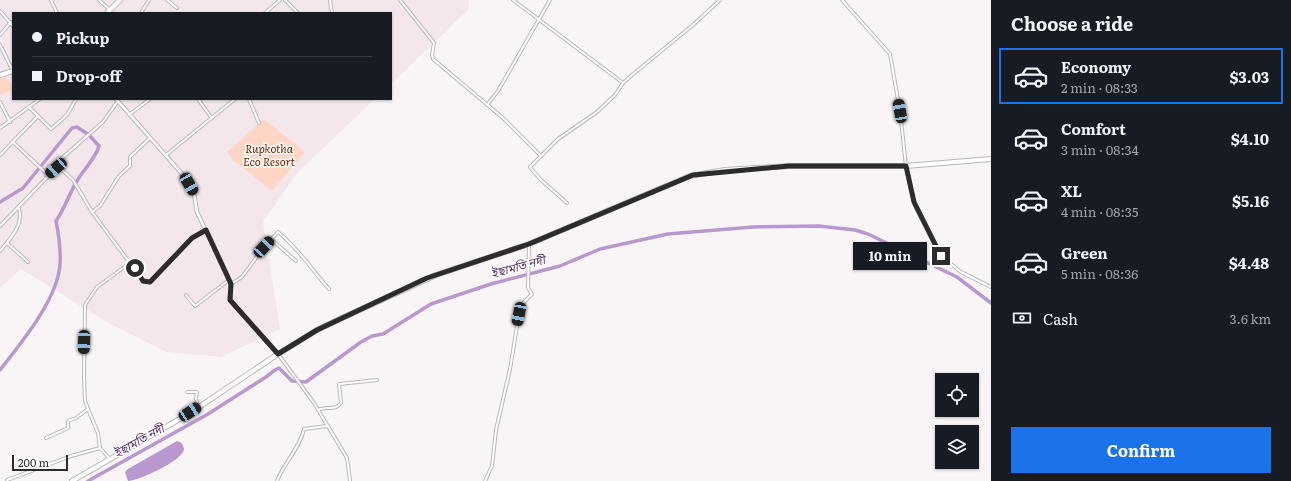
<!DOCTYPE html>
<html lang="en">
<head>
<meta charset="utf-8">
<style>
	:root { --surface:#171b24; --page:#20242c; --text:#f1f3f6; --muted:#9ea1a6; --line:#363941; --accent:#1a73e8 }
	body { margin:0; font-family:Literata,"Noto Sans Bengali",serif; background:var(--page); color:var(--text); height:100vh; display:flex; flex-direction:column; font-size:15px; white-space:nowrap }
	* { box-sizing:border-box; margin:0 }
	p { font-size:13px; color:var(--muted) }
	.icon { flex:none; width:22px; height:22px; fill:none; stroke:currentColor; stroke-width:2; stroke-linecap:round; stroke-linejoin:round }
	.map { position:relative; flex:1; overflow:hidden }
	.sheet { display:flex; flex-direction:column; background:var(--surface); width:300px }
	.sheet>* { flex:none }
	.guide { position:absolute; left:12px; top:12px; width:380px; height:88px; border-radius:0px; box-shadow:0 1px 3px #0004; display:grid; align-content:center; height:88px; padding:0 20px; background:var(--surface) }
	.buttons { position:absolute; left:935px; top:373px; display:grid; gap:8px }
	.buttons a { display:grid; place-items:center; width:44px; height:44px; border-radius:0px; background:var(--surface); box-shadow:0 1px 3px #0004; font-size:20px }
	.scale { position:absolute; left:12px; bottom:10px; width:56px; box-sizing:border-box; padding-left:4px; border:2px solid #2d2b2c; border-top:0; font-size:11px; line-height:14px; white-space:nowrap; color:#2d2b2c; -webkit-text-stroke:3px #fff; paint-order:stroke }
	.end { position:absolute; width:18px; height:18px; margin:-9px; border:5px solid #2d2b2c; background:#fff; box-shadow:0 0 0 2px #fff }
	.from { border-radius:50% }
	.bubble { position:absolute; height:28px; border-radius:0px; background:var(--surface); box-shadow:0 1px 3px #0004; font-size:13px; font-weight:700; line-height:28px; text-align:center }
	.car { position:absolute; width:12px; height:24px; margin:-12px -6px; border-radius:5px; box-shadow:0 0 3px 1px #0007; background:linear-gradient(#222 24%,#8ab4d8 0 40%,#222 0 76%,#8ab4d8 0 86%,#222 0) }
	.guide b { display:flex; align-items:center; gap:14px; height:38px; font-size:15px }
	.guide b+b { border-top:1px solid var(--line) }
	.guide i { width:10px; height:10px; background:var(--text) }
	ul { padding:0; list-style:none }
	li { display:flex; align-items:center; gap:12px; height:56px; margin:0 8px 6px; padding:0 12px; border:2px solid transparent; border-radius:0px }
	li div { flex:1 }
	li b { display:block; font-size:15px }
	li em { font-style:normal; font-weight:700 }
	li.on { border-color:var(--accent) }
	li>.icon { width:36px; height:36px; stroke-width:1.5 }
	h2 { padding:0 20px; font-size:18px; line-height:48px }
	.pay { display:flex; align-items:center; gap:10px; height:44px; padding:0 20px; font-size:15px }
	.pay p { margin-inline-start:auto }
	.cta { display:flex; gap:8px; margin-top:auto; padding:8px 20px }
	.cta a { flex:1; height:46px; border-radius:0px; background:var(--accent); color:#fff; font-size:16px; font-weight:700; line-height:46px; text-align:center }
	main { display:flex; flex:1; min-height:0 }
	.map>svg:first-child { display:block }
	.built { fill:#f3e7eb }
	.green { fill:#ffd5c6 }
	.water { fill:#b998cf }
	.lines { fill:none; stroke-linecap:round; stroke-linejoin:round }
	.river { stroke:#b998cf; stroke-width:3.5 }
	.minor-casing { stroke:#b9b6b7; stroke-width:4 }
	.tertiary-casing { stroke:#b9b6b7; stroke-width:4.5 }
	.primary-casing { stroke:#b9b6b7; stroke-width:6 }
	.trunk-casing { stroke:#b9b6b7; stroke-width:6 }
	.minor { stroke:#fff; stroke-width:2 }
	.tertiary { stroke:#fff; stroke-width:2.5 }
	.primary { stroke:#fff; stroke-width:4 }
	.trunk { stroke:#fff; stroke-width:4 }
	.route { stroke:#2d2b2c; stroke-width:5 }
	.labels { text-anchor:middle; stroke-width:3; stroke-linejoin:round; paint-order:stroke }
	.park-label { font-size:11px; font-style:italic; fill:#6f2300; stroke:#fff }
	.water-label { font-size:12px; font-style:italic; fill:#5a3072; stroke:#fff }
</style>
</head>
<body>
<main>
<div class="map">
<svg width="991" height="481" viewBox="0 0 991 481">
	<rect width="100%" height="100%" fill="#f9f5f6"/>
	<!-- built -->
	<polygon class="built" points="0,0 469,0 468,10 391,84 391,13 13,13 13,99 375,99 297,173 263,222 280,329 221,357 167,352 105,321 21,269 0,288"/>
	<!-- green -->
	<g class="green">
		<polygon points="5,77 10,82 13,90 0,95 0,78"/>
		<polygon points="264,119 305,152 272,191 234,161 227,152"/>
	</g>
	<!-- water -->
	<path class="water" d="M177 441 182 443 184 449C184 460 138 481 128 481L125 472 128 469Z"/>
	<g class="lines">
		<!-- river -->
		<g class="river">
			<path d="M0 202 23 188 72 128 77 127 89 135 99 146C96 158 83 170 77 181 69 194 65 208 56 221 59 236 61 249 60 264 58 299 21 343 0 370"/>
			<polyline points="88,481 208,414 266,377 275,370 279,368 292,381 306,382 361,342 372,336 383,334 431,304 491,284 560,266 600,249 668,234 753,227 819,226 855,230 868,234 957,277 991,303"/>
		</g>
		<defs>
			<g id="minor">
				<polyline points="51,0 57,13"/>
				<polyline points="99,0 110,10"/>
				<polyline points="167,0 177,8"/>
				<polyline points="285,0 298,13"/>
				<polyline points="330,0 332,13"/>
				<polyline points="400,0 434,43 432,55 433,59 503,118 541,156"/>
				<polyline points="513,0 623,83"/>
				<polyline points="842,0 890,54 900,111 906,166 912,195 916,208 941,256 961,272 991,287"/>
				<polyline points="0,11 13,26"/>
				<polyline points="141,13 149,0"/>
				<polyline points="265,13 280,0"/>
				<polyline points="0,35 11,22"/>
				<polyline points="0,45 13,71"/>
				<polyline points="198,99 211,117"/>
				<polyline points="249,99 259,123"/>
				<polyline points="0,102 10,122"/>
				<polyline points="487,105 498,91 550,0"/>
				<polyline points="30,108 51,129 67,115 76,99"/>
				<polyline points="130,114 150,99"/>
				<polyline points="0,128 40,99"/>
				<polyline points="13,142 48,175"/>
				<polyline points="0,155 37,117"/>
				<polyline points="166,155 235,99"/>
				<polyline points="58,166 73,180 92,212 100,206 119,176 130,166 130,157 150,138"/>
				<polyline points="567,203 540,179 530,167 558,139 597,112 615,95 623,83 632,75 693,25 720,0"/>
				<polyline points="92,212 144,282 150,282 192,238 206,230"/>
				<polyline points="0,226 58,166 61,159 103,122 118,101"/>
				<polyline points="271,239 296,261"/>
				<polyline points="7,243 28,262"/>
				<path d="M0 251C10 239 24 225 19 208"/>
				<path d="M231 284 242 277 264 247 278 232C299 249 312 270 329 289"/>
				<polyline points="186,295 195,306 229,280"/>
				<polyline points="278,354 314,403 347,458 350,481"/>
				<polyline points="187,392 197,392 196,399 199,407"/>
				<polyline points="88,409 85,401 84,377 85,305 97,287 130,263"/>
				<path d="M318 410C327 406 336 411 341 403L339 384 377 380"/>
				<polyline points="46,438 68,428 68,421 76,418 88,409 98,433 100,448"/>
				<polyline points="7,480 71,456 100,448 109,458"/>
				<path d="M277 481C284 463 300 448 304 429L327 426"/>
				<polyline points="485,481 492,466 496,430 510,369 519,314 524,302 532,294 528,288 529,244"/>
			</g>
			<polyline id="tertiary" points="116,99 183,175 194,193 197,212 231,284 230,300 278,354"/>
			<polyline id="primary" points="72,481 190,413 278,354 317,330 342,318 436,275 529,244 690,176 725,170 789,166 906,166 991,159"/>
			<g id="trunk">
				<polyline points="107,13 120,0"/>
				<polyline points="0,75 13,71"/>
			</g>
		</defs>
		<!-- minor casing -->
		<use href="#minor" class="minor-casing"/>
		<!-- tertiary casing -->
		<use href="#tertiary" class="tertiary-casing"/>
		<!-- primary casing -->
		<use href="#primary" class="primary-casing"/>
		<!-- trunk casing -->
		<use href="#trunk" class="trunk-casing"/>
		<!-- minor -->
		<use href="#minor" class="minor"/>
		<!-- tertiary -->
		<use href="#tertiary" class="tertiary"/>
		<!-- primary -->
		<use href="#primary" class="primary"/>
		<!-- trunk -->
		<use href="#trunk" class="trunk"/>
	</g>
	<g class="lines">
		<!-- route -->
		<polyline class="route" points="135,268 143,281 150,282 192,238 206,230 231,284 230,300 278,354 317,330 427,278 529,244 693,175 789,166 906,166 914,202 941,256"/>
	</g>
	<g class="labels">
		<!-- park labels -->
		<g class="park-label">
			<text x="269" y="153">Rupkotha<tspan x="269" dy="13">Eco Resort</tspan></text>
		</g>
		<!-- water labels -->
		<g class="water-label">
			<text transform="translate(518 267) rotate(-15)" y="4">ইছামতি নদী</text>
			<text transform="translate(139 441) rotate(-29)" y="4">ইছামতি নদী</text>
		</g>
	</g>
</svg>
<div class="buttons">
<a><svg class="icon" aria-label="locate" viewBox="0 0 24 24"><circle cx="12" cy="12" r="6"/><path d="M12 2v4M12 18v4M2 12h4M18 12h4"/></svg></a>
<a><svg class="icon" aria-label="layers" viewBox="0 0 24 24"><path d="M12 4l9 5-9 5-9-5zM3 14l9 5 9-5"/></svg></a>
</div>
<div class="scale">200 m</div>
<i class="end from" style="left:135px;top:268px"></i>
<i class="end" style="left:941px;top:256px"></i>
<div class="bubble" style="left:853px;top:242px;width:74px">10 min</div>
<i class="car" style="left:900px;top:111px;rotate:350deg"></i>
<i class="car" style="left:56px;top:168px;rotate:229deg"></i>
<i class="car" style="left:189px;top:184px;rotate:150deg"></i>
<i class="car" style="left:264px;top:247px;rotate:43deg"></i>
<i class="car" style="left:519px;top:314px;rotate:191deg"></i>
<i class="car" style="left:84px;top:342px;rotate:182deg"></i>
<i class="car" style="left:190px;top:412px;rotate:57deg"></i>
<div class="guide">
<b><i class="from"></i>Pickup</b>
<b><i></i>Drop-off</b>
</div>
</div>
<section class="sheet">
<h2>Choose a ride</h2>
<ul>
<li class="on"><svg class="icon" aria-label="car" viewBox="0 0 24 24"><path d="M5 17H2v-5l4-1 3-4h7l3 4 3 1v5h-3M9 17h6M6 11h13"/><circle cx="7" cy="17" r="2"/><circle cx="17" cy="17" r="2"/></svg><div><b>Economy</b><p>2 min · 08:33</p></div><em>$3.03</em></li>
<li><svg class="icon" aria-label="car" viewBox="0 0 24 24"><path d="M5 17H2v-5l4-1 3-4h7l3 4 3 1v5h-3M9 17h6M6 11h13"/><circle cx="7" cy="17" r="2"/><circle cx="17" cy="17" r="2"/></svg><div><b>Comfort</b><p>3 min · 08:34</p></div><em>$4.10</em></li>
<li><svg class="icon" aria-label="car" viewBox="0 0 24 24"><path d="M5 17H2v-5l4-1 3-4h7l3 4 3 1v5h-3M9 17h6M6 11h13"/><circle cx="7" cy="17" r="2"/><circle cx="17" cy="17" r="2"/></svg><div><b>XL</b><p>4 min · 08:35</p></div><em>$5.16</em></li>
<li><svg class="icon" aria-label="car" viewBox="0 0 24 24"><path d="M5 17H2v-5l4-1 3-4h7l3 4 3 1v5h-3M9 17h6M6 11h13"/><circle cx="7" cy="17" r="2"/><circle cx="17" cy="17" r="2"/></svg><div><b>Green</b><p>5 min · 08:36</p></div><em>$4.48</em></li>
</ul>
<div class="pay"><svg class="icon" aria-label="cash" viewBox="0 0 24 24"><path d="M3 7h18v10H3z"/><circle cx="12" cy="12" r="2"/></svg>Cash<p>3.6 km</p></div>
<div class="cta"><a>Confirm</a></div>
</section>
</main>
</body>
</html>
